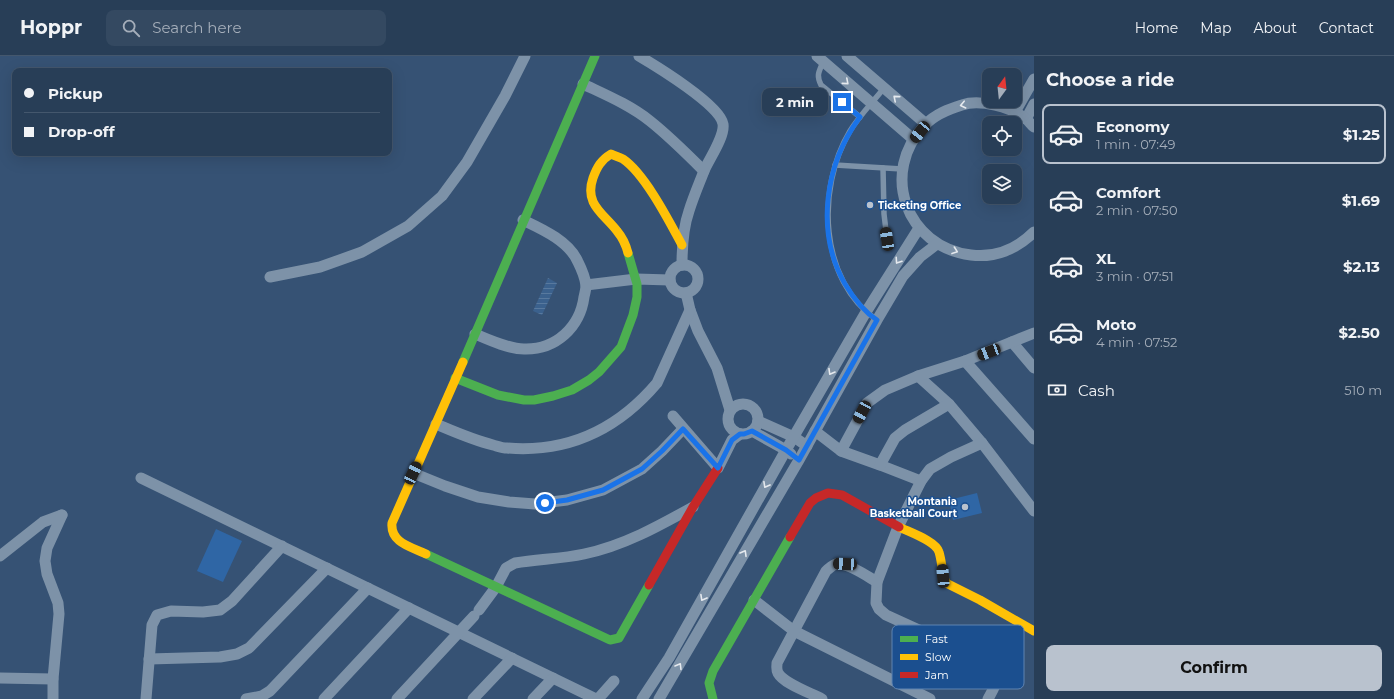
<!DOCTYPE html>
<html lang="en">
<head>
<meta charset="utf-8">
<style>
	:root { --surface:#283e57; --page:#344961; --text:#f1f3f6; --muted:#a5aeba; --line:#44576d; --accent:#b9c2ce }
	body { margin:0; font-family:Montserrat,sans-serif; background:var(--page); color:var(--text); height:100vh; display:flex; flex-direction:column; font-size:15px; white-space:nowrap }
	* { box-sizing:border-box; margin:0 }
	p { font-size:13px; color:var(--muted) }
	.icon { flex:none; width:22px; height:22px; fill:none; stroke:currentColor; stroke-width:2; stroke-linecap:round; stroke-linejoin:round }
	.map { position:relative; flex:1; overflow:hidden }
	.panel { display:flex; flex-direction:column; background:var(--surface); width:360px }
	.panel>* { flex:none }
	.guide { position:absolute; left:12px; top:12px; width:380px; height:88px; border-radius:8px; box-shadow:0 4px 16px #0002,0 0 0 1px var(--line); display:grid; align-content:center; height:88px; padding:0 12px; background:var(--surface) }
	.needle { width:26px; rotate:15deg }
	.controls { position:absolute; left:982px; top:12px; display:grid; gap:8px }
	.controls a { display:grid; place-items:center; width:40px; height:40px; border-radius:8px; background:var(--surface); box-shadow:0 4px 16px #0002,0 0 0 1px var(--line); font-size:20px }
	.end { position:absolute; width:18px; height:18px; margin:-9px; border:5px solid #1a73e8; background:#fff; box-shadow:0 0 0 2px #fff }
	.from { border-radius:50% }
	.bubble { position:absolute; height:28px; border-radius:8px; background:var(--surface); box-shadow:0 4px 16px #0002,0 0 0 1px var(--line); font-size:13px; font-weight:700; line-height:28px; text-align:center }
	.car { position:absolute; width:12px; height:24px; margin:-12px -6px; border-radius:5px; box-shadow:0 0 3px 1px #0007; background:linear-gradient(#222 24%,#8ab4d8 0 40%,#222 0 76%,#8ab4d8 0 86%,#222 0) }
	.guide b { display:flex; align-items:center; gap:14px; height:38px; font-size:15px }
	.guide b+b { border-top:1px solid var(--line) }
	.guide i { width:10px; height:10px; background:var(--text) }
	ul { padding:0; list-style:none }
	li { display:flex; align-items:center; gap:12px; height:60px; margin:0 8px 6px; padding:0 4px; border:2px solid transparent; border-radius:8px }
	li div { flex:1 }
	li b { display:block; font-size:15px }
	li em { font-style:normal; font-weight:700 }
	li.selected { border-color:var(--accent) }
	li>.icon { width:36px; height:36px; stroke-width:1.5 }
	h2 { padding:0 12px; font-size:18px; line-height:48px }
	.pay { display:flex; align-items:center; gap:10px; height:44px; padding:0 12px; font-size:15px }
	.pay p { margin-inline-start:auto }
	.action { display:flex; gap:8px; margin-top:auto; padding:8px 12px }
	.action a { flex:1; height:46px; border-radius:8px; background:var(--accent); color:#111; font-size:16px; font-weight:700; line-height:46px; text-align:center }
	header { display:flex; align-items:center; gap:24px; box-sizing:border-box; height:56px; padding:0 20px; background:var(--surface); border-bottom:1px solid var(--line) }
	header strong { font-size:19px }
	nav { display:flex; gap:22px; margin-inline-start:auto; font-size:14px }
	.search { width:280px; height:36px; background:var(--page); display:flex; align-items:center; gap:10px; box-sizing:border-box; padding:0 14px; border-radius:8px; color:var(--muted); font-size:15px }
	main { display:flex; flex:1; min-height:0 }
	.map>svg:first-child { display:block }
	.garden { fill:#2f66a5 }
	.water { fill:url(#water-rules) }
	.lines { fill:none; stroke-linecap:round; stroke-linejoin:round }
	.lane { stroke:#7d92a8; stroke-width:5.5 }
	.street { stroke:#7d92a8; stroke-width:11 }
	.fast { stroke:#4caf50; stroke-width:9 }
	.slow { stroke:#ffc107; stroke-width:9 }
	.jam { stroke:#c62828; stroke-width:9 }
	.oneway { stroke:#e5e9ee }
	.route { stroke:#1a73e8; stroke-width:5 }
	.poi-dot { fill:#b9c2ce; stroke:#1b4f8f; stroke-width:1.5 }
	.labels { text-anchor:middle; stroke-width:3; stroke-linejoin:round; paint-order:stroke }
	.poi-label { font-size:10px; font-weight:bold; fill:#fff; stroke:#1b4f8f; text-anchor:start }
	.key { fill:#1b4f8f; stroke:#5f84b1; stroke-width:1 }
	.key-label { font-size:11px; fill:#fff }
</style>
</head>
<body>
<header>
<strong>Hoppr</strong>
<div class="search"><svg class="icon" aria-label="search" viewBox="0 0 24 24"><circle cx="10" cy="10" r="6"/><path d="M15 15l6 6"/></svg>Search here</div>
<nav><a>Home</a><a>Map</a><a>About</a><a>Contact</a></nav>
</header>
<main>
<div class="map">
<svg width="1034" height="643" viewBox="0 0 1034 643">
	<defs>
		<pattern id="water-rules" width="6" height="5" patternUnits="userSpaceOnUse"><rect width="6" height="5" fill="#3b618d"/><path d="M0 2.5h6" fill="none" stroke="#58799e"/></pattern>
	</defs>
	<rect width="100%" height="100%" fill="#365274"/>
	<!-- garden -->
	<g class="garden">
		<polygon points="977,437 982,457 953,464 949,444"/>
		<polygon points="216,473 242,485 223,526 197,515"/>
	</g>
	<!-- water -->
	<polygon class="water" points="548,222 557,227 542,259 533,255"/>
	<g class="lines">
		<!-- lane -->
		<g class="lane">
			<path d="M823 6C819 16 816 19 821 29L860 61"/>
			<polyline points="835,109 902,113"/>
			<polyline points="883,112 884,158 887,183"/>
			<path d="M877 264C819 225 816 132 850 75 859 60 873 46 884 32"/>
		</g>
		<!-- street -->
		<g class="street">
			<path d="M639 0C656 10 720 49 723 68 725 81 709 103 704 115 699 128 693 142 689 155 683 172 682 191 682 209"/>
			<polyline points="817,0 913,83"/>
			<polyline points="847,0 926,68"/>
			<path d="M583 28C606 39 630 49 650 65 669 80 687 98 704 115"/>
			<polyline points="1015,56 1034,23"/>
			<polyline points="1026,63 1034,48"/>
			<path d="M1034 71C1031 69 1029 65 1026 63 1011 51 980 43 962 49 949 53 935 58 925 69 879 116 906 191 971 199 995 202 1017 193 1034 176"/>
			<circle cx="684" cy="223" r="14"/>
			<polyline points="270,221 320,211 362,196 408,170 442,140 467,106 505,40 525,0"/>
			<polyline points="586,229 636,223 670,224"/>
			<polyline points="685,237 687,241 690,254 698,275 717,312 730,354"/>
			<path d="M475 278C489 284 509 293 524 293 556 294 580 271 584 241 585 237 586 232 586 229 585 222 581 212 578 206 569 185 542 173 523 164"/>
			<polyline points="1012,286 1034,312"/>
			<polyline points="965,305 1034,383"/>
			<polyline points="918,320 949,348 982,387 1034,455"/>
			<circle cx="743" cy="363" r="15"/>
			<polyline points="673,360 718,412 732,384 740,378"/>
			<polyline points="758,365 794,381 807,390"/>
			<path d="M436 368C455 376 473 384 493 389 497 390 502 392 507 392 568 397 618 373 657 327L690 254"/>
			<polyline points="752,375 786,394 791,398"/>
			<polyline points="815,375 841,395 880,409 921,425"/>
			<path d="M982 387 951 401 930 413 921 425 898 471 877 526 876 547 879 553 886 559 989 606C1003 619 996 628 988 643"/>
			<polyline points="841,395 867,347 885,334 918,320 965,305 1034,277"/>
			<polyline points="880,409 895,382 905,374 949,348"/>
			<polyline points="413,417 445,430 478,441 509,446 535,448 567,444 603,434 642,413 662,395 683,373"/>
			<polyline points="141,422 596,643"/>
			<polyline points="0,500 43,466 62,459"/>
			<polyline points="754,544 794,575 930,643"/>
			<path d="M479 554 496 531 506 512 515 507C538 503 561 503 584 498 623 490 659 470 693 451"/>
			<polyline points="149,603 220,601 237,598 249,592 327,512"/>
			<polyline points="0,622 53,623"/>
			<polyline points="53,643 53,623 59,558 58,547 47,518 45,505 47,492 62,459"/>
			<polyline points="146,643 152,569 157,559 171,555 203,556 220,554 232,545 282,490"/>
			<polyline points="246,643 262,640 270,635 368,532"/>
			<polyline points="324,643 409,552"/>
			<polyline points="397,643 474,560"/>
			<polyline points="473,643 512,602"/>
			<polyline points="533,643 553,622"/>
			<polyline points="598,643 614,625"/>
			<polyline points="642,643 669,602 786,394 866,256 919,172"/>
			<polyline points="659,643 799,404 877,264 903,220 920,201 937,188"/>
			<path d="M822 643C811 637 784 628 778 617 776 613 777 611 777 607L826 515C829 513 832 509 836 508 847 506 867 520 877 526"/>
		</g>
		<!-- fast -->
		<g class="fast">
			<polyline points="463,306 595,0"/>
			<polyline points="455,322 498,339 524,344 534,344 553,340 572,334 589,324 599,316 621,291 633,259 637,241 637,228 628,197"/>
			<polyline points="426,498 610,584 619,582 649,529"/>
			<polyline points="713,643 709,627 713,615 790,481"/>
		</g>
		<!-- slow -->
		<g class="slow">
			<path d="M628 197C626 189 622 181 617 175 603 157 584 148 593 122 597 111 601 104 611 98 615 100 619 101 623 103 645 118 669 165 682 189"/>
			<path d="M899 471C909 476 936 485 939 496 942 506 942 517 946 527L980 544 1034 575"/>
			<path d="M426 498C412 491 390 487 392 467L463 306"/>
		</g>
		<!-- jam -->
		<g class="jam">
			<polyline points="790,481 810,447 816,442 828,437 842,439 899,471"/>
			<polyline points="649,529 693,451 718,412"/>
		</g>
	</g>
	<!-- one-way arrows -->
	<defs><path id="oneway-chevron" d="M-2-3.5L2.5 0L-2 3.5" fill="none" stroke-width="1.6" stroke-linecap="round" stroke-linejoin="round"/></defs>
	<g class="oneway">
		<use href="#oneway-chevron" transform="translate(846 26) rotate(41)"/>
		<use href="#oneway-chevron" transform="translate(896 42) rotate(-139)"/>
		<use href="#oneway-chevron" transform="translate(963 49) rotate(167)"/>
		<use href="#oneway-chevron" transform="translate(955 195) rotate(20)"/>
		<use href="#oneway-chevron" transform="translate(898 205) rotate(124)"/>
		<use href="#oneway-chevron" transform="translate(831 316) rotate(120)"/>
		<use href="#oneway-chevron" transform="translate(766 429) rotate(119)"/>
		<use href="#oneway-chevron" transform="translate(744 497) rotate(-60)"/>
		<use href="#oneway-chevron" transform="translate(703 542) rotate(119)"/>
		<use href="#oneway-chevron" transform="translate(679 610) rotate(-59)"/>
	</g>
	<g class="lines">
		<!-- route -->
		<path class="route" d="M545 447 567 444 603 434 642 413 662 395 683 373 718 412 732 384 740 378H744L752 375 786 394 799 404 877 264C863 255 854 243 845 228 815 176 825 108 860 61L842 46"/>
	</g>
	<!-- markers -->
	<g class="poi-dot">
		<circle cx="870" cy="149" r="4"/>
		<circle cx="965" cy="451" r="4"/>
	</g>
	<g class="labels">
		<!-- poi labels -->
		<g class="poi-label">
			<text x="878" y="153">Ticketing Office</text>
			<text x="957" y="449" text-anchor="end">Montania<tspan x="957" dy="12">Basketball Court</tspan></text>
		</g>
	</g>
	<!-- legend -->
	<rect x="892" y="569" width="132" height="64" rx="6" class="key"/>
	<rect x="900" y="580" width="18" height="6" fill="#4caf50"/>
	<rect x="900" y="598" width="18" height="6" fill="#ffc107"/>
	<rect x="900" y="616" width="18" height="6" fill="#c62828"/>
	<g class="key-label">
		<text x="925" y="587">Fast</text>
		<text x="925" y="605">Slow</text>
		<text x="925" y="623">Jam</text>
	</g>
</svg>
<div class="controls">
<a><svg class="needle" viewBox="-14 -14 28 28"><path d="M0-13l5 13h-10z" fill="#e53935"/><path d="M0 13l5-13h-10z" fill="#a5aeba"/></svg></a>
<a><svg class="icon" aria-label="locate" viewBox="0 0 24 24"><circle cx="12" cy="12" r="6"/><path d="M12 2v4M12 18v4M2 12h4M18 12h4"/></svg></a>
<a><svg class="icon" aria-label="layers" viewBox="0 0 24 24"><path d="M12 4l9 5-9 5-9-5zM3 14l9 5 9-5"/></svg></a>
</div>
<i class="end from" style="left:545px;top:447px"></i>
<i class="end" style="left:842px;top:46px"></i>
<div class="bubble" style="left:762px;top:32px;width:66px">2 min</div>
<i class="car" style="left:920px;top:76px;rotate:219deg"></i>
<i class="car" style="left:887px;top:183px;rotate:351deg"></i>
<i class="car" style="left:989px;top:296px;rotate:249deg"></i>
<i class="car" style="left:862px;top:356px;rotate:208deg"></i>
<i class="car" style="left:413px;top:417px;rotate:25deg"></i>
<i class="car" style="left:845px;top:508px;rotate:273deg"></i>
<i class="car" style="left:943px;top:520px;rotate:355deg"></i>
<div class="guide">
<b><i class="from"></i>Pickup</b>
<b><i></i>Drop-off</b>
</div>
</div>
<section class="panel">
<h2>Choose a ride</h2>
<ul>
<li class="selected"><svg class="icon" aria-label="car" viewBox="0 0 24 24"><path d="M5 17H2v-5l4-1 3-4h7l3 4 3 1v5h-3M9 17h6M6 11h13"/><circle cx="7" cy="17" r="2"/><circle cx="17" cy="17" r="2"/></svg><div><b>Economy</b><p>1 min · 07:49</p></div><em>$1.25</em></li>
<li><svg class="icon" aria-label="car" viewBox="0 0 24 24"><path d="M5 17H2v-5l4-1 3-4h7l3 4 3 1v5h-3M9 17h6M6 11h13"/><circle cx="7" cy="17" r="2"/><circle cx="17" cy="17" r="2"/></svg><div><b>Comfort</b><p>2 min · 07:50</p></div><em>$1.69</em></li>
<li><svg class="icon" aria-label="car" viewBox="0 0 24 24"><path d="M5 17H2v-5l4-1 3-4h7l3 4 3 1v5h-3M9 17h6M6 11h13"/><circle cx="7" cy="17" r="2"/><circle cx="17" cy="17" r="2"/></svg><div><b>XL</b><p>3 min · 07:51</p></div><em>$2.13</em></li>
<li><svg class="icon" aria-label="car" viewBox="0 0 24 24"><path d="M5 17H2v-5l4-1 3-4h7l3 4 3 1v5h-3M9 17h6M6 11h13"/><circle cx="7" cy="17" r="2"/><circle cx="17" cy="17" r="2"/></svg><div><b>Moto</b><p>4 min · 07:52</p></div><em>$2.50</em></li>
</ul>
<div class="pay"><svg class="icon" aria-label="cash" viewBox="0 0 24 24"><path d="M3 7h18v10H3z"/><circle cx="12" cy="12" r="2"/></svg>Cash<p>510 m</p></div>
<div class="action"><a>Confirm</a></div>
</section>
</main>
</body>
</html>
